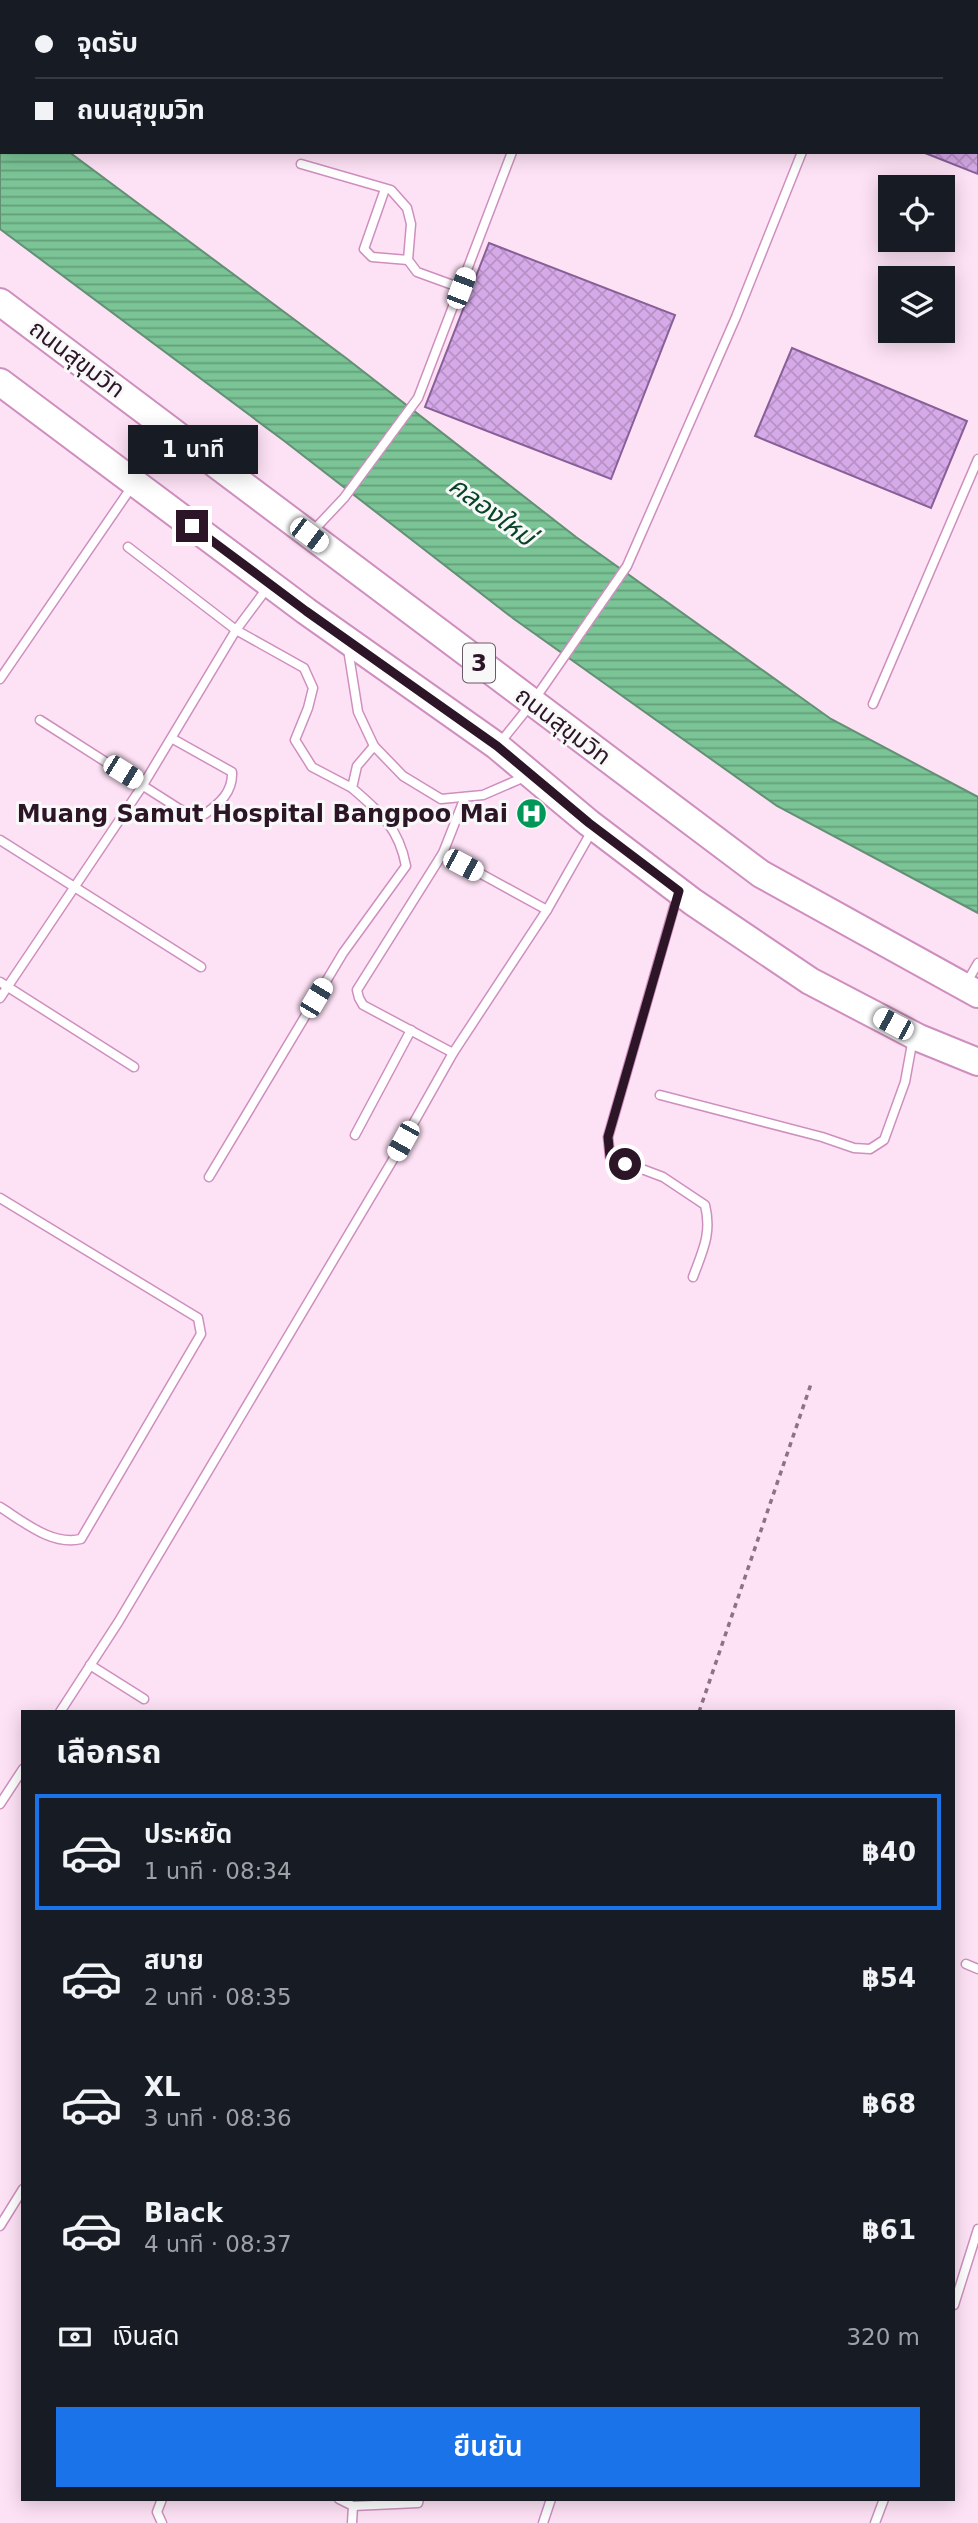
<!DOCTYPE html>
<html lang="th">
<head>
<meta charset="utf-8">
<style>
	:root { --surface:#171b24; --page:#20242c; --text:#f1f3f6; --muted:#9ea1a6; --line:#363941; --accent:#1a73e8 }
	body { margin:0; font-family:"DejaVu Sans","Noto Sans Thai",sans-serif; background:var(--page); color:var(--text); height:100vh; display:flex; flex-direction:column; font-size:26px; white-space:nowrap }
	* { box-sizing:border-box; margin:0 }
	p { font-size:23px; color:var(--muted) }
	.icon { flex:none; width:38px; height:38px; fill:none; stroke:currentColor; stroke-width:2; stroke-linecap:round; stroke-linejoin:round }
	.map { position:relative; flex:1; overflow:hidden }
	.details { position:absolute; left:21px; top:1710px; width:934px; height:791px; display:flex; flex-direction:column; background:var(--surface); border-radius:0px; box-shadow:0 4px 18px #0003 }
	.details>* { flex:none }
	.banner { position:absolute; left:0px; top:0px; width:978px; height:154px; box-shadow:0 4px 18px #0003; display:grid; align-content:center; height:154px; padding:0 35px; background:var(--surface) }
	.fabs { position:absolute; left:878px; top:175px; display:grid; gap:14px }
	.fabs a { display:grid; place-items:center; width:77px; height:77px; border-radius:0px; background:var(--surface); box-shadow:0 4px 18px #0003; font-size:35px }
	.end { position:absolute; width:32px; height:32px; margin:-16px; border:9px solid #2d1528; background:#fff; box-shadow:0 0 0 4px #fff }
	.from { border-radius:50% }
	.bubble { position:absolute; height:49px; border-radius:0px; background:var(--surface); box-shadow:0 4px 18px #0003; font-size:23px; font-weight:600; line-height:49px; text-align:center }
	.car { position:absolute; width:21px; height:42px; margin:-21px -10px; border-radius:9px; box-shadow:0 0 5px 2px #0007; background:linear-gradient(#fff 24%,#345 0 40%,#fff 0 76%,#345 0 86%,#fff 0) }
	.banner b { display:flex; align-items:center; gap:24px; height:66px; font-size:26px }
	.banner b+b { border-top:2px solid var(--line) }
	.banner i { width:18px; height:18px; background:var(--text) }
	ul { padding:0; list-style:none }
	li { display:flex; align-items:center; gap:21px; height:116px; margin:0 14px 10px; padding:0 21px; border:4px solid transparent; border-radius:0px }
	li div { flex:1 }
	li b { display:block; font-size:26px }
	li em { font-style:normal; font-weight:600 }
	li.on { border-color:var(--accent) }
	li>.icon { width:63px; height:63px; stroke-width:1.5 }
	h2 { padding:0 35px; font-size:32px; line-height:84px }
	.pay { display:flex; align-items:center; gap:18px; height:77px; padding:0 35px; font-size:26px }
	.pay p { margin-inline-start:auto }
	.primary-button { display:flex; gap:14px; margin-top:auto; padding:14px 35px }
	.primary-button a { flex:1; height:80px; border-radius:0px; background:var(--accent); color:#fff; font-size:28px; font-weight:600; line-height:80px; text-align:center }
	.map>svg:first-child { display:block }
	.water { fill:url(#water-rules); stroke:#639075; stroke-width:2 }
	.building { fill:url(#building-cross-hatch); stroke:#885f98; stroke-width:2 }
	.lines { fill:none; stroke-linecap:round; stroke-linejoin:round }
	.service-casing { stroke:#ce8fbe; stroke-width:11 }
	.trunk-casing { stroke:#ce8fbe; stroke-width:30 }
	.path { stroke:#8b7285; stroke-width:3.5; stroke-dasharray:5 5; stroke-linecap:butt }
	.service { stroke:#fff; stroke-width:8 }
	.trunk { stroke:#fff; stroke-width:26 }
	.route { stroke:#2d1528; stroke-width:9 }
	.labels { text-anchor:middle; stroke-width:6; stroke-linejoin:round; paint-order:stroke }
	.shield { fill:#f8f8f8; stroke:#6a5966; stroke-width:2 }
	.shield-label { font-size:23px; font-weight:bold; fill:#2d1528 }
	.street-label { font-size:24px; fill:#2d1528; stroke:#f8f8f8 }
	.poi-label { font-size:24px; font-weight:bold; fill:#2d1528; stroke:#f8f8f8; text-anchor:end }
	.water-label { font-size:26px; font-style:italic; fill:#084427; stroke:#f8f8f8 }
</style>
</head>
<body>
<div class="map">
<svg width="978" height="2523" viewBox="0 0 978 2523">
	<defs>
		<pattern id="water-rules" width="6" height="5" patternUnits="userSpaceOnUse" patternTransform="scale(1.75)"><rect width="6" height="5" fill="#7ac496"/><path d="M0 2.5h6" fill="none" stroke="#649e7a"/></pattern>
		<pattern id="building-cross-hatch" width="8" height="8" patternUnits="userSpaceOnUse" patternTransform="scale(1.75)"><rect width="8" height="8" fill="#d6aae8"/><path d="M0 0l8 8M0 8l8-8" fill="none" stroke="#b891c7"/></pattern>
	</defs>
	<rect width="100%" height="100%" fill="#fde2f5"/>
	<!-- water -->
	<polygon class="water" points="0,100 2,152 69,152 346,358 576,537 831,719 978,797 978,913 777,806 514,619 283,440 0,229"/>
	<!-- building -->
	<g class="building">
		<polygon points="925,152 978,152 978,174 925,153"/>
		<polygon points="489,243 675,315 611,479 425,407"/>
		<polygon points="792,348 967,421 931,508 755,436"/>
	</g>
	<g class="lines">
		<defs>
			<g id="service">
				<polyline points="787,0 789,2"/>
				<polyline points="914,0 918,2"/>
				<polyline points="488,2 489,0"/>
				<polyline points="568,2 569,0"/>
				<polyline points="588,2 588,0"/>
				<polyline points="864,2 865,0"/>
				<polyline points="976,26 978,26"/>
				<polyline points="301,164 391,190 407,208 411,224 408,260 417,272 461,288"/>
				<polyline points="385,189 364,249 372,257 408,260"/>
				<polyline points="311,533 344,498 418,398 512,152"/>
				<polyline points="128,547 236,630 304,668 313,688 308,708 295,740 312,767 352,788"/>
				<polyline points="348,649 358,712 374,746 403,776 441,799 483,795 527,776"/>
				<polyline points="0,679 133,485"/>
				<polyline points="873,704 978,459"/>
				<path d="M40 720 181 810 205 814C220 803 233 792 232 772L173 739"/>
				<polyline points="499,744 532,703 627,566 736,317 802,152"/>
				<polyline points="0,840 201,967"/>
				<polyline points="443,853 547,910"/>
				<path d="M677 897 608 1137 610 1157 663 1177 705 1205C712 1233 703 1250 693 1277"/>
				<polyline points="0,982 134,1067"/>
				<polyline points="967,982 978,963"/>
				<polyline points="0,998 143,785 236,630 268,587"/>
				<polyline points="453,1053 363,1005 359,998 357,990 443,853 465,797"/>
				<polyline points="660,1095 822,1137 854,1148 870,1149 884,1140 905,1082 913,1038"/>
				<polyline points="355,1135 411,1030"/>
				<path d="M209 1177 343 953 406 866C399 828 380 812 352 788L357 766 374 746"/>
				<path d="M0 1198 198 1318 201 1334 81 1539C52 1546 24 1522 0 1507"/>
				<polyline points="90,1665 144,1699"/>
				<polyline points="60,1712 119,1621 391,1163 453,1053 547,910 593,829"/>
				<polyline points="0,1804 23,1769"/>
				<polyline points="966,1964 978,1969"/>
				<polyline points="0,2226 23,2189"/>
				<polyline points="954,2305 978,2229"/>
				<polyline points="339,2499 353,2506 352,2523"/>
				<polyline points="353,2506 418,2503 419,2499"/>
				<polyline points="162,2523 157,2512 162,2499"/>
				<polyline points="543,2523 551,2499"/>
				<polyline points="875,2523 884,2499"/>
			</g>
			<g id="trunk">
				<polyline points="0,302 761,874 978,994"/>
				<polyline points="0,382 306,611 497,746 589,823 693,902 810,981 919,1038 978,1062"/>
			</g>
		</defs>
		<!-- service casing -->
		<use href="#service" class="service-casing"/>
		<!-- trunk casing -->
		<use href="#trunk" class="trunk-casing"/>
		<!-- path -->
		<polyline class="path" points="699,1712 812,1381"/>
		<!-- service -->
		<use href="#service" class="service"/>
		<!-- trunk -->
		<use href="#trunk" class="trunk"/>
	</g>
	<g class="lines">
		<!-- route -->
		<polyline class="route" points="192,526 306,611 497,746 589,823 679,891 608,1137 610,1157 625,1164"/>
	</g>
	<!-- icons -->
	<defs>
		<symbol id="hospital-disc" viewBox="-11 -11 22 22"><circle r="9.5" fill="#009759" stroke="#f8f8f8"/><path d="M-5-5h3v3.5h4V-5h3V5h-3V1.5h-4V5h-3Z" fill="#fff"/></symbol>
	</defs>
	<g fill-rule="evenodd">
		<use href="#hospital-disc" x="514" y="796" width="35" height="35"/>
	</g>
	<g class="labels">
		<!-- shield labels -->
		<rect class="shield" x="463" y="643.5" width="32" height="39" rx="5"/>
		<g class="shield-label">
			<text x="479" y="671">3</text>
		</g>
		<!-- street labels -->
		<g class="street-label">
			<text transform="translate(77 359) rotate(37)" y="8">ถนนสุขุมวิท</text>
			<text transform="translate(563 726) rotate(37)" y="8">ถนนสุขุมวิท</text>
		</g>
		<!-- poi labels -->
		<g class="poi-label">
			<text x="508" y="822">Muang Samut Hospital Bangpoo Mai</text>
		</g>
		<!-- water labels -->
		<g class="water-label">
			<text transform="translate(492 511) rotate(36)" y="9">คลองใหม่</text>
		</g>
	</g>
</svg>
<div class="fabs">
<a><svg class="icon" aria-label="locate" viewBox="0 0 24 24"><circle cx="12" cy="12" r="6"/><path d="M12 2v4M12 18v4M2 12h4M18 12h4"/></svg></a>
<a><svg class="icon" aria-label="layers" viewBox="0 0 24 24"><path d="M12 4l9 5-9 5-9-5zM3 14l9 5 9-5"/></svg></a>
</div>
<i class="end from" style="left:625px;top:1164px"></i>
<i class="end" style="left:192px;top:526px"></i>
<div class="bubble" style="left:128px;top:425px;width:130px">1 นาที</div>
<i class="car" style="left:461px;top:288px;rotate:21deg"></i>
<i class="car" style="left:309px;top:535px;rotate:127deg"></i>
<i class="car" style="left:123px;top:772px;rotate:122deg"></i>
<i class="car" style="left:463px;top:865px;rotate:118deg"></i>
<i class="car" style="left:316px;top:998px;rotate:31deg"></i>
<i class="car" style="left:893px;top:1024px;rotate:298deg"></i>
<i class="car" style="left:403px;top:1141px;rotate:209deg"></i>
<div class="banner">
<b><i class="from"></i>จุดรับ</b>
<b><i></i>ถนนสุขุมวิท</b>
</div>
<section class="details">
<h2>เลือกรถ</h2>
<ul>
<li class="on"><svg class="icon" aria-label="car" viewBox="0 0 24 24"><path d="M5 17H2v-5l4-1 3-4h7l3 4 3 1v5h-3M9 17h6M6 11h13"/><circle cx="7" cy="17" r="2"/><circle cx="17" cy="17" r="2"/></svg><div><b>ประหยัด</b><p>1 นาที · 08:34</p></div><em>฿40</em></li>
<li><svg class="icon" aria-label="car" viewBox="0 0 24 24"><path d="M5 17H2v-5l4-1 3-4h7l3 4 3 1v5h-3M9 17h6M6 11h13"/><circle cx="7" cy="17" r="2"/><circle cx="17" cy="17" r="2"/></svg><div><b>สบาย</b><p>2 นาที · 08:35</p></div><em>฿54</em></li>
<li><svg class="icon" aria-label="car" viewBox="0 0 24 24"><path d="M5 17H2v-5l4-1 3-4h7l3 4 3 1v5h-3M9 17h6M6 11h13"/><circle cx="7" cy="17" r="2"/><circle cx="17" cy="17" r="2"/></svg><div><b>XL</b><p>3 นาที · 08:36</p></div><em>฿68</em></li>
<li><svg class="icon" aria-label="car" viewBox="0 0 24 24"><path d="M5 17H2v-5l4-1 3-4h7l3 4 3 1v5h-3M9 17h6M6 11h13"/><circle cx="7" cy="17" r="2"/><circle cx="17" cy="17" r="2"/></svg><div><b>Black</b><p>4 นาที · 08:37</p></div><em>฿61</em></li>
</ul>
<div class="pay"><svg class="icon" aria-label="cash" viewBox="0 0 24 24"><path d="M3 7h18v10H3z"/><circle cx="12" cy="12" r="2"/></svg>เงินสด<p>320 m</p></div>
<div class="primary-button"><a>ยืนยัน</a></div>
</section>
</div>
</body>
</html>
